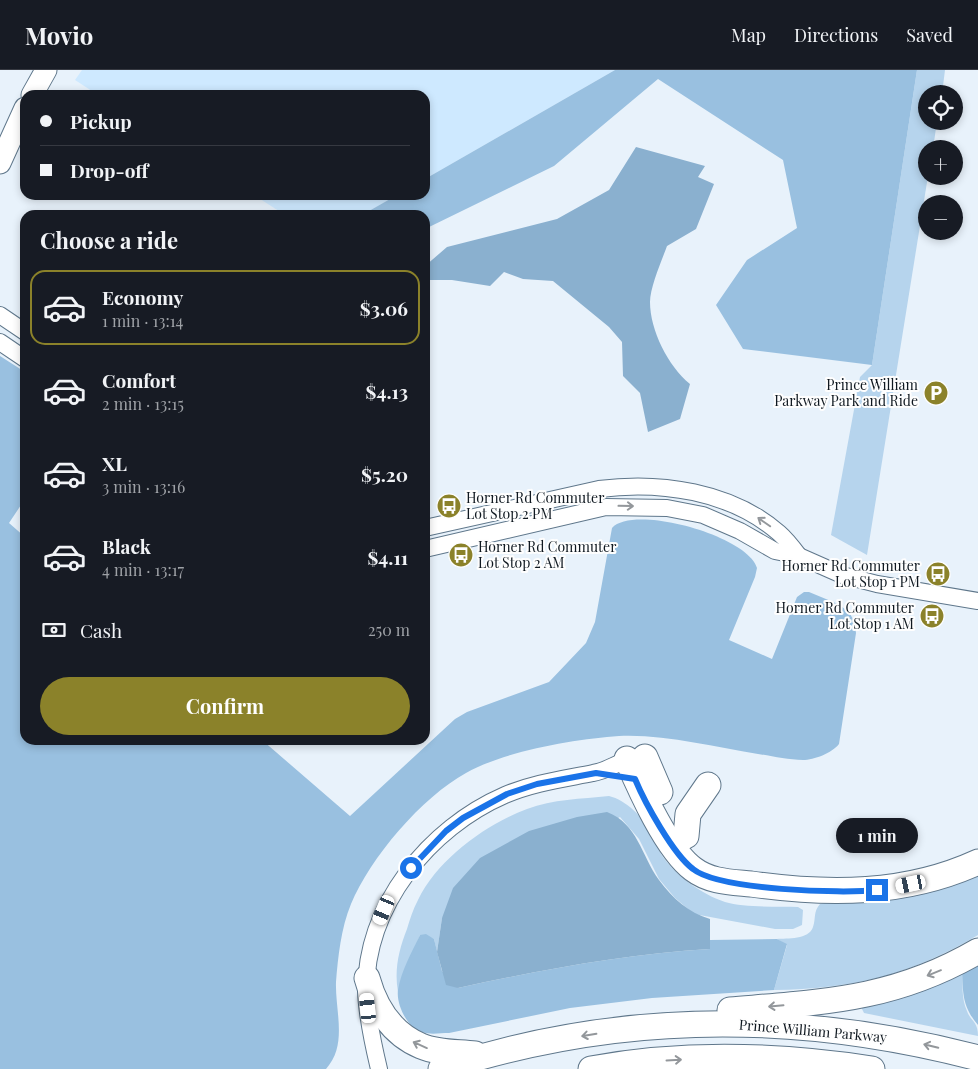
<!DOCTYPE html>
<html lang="en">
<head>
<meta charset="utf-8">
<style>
	:root { --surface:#171b24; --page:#20242c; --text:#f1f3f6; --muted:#9ea1a6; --line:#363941; --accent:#8b822a }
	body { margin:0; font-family:"Playfair Display",serif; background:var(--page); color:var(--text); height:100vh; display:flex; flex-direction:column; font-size:19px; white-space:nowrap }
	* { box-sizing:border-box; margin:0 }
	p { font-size:16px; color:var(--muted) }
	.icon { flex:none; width:28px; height:28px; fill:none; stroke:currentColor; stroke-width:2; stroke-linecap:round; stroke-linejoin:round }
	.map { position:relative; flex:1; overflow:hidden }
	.details { position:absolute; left:20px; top:140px; width:410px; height:535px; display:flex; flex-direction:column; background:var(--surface); border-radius:15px; box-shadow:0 2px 8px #0003 }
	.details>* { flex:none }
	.hud { position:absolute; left:20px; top:20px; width:410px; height:110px; border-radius:15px; box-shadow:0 2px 8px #0003; display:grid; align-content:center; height:110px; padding:0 20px; background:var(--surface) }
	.buttons { position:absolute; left:918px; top:15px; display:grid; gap:10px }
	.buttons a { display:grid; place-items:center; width:45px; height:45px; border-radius:50%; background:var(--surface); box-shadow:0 2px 8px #0003; font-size:25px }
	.end { position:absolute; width:22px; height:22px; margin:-11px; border:6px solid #1a73e8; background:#fff; box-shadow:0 0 0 2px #fff }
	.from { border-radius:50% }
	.bubble { position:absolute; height:35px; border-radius:18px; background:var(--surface); box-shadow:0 2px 8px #0003; font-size:16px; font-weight:700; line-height:35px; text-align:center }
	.car { position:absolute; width:15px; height:30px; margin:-15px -8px; border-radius:6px; box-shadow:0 0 4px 1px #0007; background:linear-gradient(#fff 24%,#345 0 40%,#fff 0 76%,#345 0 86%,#fff 0) }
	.hud b { display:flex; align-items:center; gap:18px; height:48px; font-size:19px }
	.hud b+b { border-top:1px solid var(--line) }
	.hud i { width:12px; height:12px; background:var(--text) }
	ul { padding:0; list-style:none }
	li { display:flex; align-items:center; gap:15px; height:75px; margin:0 10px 8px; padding:0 10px; border:2px solid transparent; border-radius:15px }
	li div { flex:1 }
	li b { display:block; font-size:19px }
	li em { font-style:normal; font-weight:700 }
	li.selected { border-color:var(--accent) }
	li>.icon { width:45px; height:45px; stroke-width:1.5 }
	h2 { padding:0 20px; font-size:22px; line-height:60px }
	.pay { display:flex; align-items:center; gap:12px; height:55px; padding:0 20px; font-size:19px }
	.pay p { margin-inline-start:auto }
	.primary-button { display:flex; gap:10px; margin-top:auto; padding:10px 20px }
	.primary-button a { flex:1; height:58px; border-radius:30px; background:var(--accent); color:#fff; font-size:20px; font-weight:700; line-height:58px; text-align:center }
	header { display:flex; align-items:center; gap:30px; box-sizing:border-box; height:70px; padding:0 25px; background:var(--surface); border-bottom:1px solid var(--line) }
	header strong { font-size:24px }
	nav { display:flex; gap:28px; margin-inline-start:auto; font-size:18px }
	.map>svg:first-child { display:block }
	.built { fill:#cee9ff }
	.green { fill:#b6d4ed }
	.forest { fill:#99c0e0 }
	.water { fill:#8ab0cf }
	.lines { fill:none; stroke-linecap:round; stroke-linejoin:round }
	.minor-casing { stroke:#5f778b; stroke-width:18 }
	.major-casing { stroke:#5f778b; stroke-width:23 }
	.highway-casing { stroke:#5f778b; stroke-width:27 }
	.minor { stroke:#fff; stroke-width:16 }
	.major { stroke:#fff; stroke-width:21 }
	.highway { stroke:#fff; stroke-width:25 }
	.oneway { stroke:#93979b }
	.route { stroke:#1a73e8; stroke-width:6 }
	.labels { text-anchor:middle; stroke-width:4; stroke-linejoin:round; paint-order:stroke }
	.poi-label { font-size:14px; fill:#0f1820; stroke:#fefefe; text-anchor:end }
	.street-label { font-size:14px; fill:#0f1820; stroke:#fefefe }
</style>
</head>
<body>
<header>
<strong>Movio</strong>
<nav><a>Map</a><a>Directions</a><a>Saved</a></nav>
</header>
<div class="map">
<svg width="978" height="999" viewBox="0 0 978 999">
	<rect width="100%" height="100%" fill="#e8f2fb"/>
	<!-- built -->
	<g class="built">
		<polygon points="82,0 615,0 425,109 425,25 98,25 75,10"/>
		<polygon points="254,125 397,125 362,145 285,145"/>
	</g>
	<!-- green -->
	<g class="green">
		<polygon points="917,0 945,0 942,24 926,24 926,51 937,51 933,79 926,79 926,106 928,106 867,485 831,465 860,307 872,295"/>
		<path d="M609 726C626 730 643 747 651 763 655 769 657 777 661 784 675 805 701 824 725 832 744 838 777 836 798 837L803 840 802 855 793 859H775L694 844 675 828 659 809 639 769 620 747 442 848 437 882 434 869 420 865 398 922C394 900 399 879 407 859 410 849 413 839 418 830 438 789 485 755 527 739 553 729 581 729 609 726Z"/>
		<path d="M978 798V865C911 905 852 919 774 920L787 875 777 869C787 868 809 870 813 857 816 848 813 842 820 834Z"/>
		<path d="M962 899C963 913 961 928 967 941 971 952 978 951 978 966L864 943 860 935Z"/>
	</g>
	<!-- forest -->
	<g class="forest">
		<polygon points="615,0 917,0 872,295 743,279 716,235 747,190 797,158 783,90 658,9 554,96 425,159 425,145 362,145 397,125 425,125 425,109"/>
		<path d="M0 286 25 302V429L9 453 25 467V670H262L350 746 455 649 467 642 549 612 586 573 595 552 612 458C634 434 748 466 757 498L755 507 729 570 772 589 797 527 804 522H809L838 534 849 542 854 551 856 563 839 674C832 683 814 690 803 690 788 690 772 686 758 684 713 677 665 664 619 666 575 669 505 681 466 703 422 727 370 788 351 834 341 858 338 887 336 912 335 941 348 975 326 999H0Z"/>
		<path d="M426 864 434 869 442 901 458 918C541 900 625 884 710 879V870L777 869 787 874 774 920 652 928 570 938 449 963C440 963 430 965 422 962 407 958 396 934 398 920 401 901 412 882 420 865Z"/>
		<path d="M978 889V955C962 936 963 923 962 899Z"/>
	</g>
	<!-- water -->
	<g class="water">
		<path d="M636 77 705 96 698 107 714 114 696 159 667 176C662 190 650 217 650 232 650 260 668 296 690 314L680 349 648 362 640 323 623 306 622 272 609 257 553 211 523 209 504 202 490 216 452 210H425V196L447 177 557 149 609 120Z"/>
		<path d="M607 742C638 754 641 785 659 810 672 828 689 843 710 849V879C625 884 541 900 458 918L446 915 437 882 442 848 453 818 480 788 529 761 577 747Z"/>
	</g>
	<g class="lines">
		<defs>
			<g id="minor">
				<polyline points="0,245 25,262"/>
				<polyline points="0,272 25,289"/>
				<path d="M425 458 599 419C660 411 731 421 779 463 786 469 793 478 799 486"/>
				<polyline points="425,479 606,437 667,438 703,445 740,461 775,481 799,486 842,505 877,514 978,531"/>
				<path d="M379 999C373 974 367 946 366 921 366 835 429 758 505 725 533 713 563 709 593 703 608 701 620 690 635 688"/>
			</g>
			<g id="major">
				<polyline points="32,25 46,0"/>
				<polyline points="0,93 25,38"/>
			</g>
			<g id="highway">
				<polyline points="645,687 660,722"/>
				<path d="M627 689C640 719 667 780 693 799 710 812 731 812 751 814 829 825 906 825 978 792"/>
				<polyline points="686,766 688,744 708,715"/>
				<path d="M367 908C375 937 392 964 421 976 437 983 458 982 475 984"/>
				<path d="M730 940C823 932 894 930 978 881"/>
				<path d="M441 999C618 941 799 941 978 988"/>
				<path d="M591 999C682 982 780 985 872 999"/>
			</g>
		</defs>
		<!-- minor casing -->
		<use href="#minor" class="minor-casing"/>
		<!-- major casing -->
		<use href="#major" class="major-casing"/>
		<!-- highway casing -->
		<use href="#highway" class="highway-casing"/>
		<!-- minor -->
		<use href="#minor" class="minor"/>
		<!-- major -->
		<use href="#major" class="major"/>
		<!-- highway -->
		<use href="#highway" class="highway"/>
	</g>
	<!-- one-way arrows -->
	<defs><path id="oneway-shaft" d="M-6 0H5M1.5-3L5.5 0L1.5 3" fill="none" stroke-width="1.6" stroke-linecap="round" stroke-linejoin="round" transform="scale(1.25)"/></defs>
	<g class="oneway">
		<use href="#oneway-shaft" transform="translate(626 436) rotate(1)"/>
		<use href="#oneway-shaft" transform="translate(764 452) rotate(-145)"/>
		<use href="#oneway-shaft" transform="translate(934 903) rotate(158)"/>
		<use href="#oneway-shaft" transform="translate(776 936) rotate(175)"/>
		<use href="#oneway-shaft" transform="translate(589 965) rotate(171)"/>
		<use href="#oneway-shaft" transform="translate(420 975) rotate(-156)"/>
		<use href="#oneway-shaft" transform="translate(931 976) rotate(-166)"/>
		<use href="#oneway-shaft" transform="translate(674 990) rotate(-3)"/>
	</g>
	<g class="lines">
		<!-- route -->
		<path class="route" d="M411 798 446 761 463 748 507 724 537 714 596 703 635 709C645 733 673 784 693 799 719 820 842 824 877 820"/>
	</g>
	<!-- icons -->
	<defs>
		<symbol id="parking-disc" viewBox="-11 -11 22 22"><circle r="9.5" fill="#8b822a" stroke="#fefefe"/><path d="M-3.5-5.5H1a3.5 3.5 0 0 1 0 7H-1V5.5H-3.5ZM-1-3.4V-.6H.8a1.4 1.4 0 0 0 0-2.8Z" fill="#fff"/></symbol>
		<symbol id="bus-disc" viewBox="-11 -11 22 22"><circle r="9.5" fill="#8b822a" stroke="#fefefe"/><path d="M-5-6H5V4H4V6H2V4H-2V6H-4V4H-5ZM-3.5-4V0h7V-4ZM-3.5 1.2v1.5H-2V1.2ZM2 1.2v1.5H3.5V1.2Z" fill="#fff"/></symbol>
	</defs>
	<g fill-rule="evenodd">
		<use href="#parking-disc" x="922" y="309" width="28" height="28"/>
		<use href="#bus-disc" x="435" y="422" width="28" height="28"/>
		<use href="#bus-disc" x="447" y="471" width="28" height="28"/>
		<use href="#bus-disc" x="924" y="490" width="28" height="28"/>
		<use href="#bus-disc" x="918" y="532" width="28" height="28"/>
	</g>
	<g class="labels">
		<!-- poi labels -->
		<g class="poi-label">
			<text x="918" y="320">Prince William<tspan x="918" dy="16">Parkway Park and Ride</tspan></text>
			<text x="466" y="433" text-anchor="start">Horner Rd Commuter<tspan x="466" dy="16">Lot Stop 2 PM</tspan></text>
			<text x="478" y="482" text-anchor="start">Horner Rd Commuter<tspan x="478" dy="16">Lot Stop 2 AM</tspan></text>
			<text x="920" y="501">Horner Rd Commuter<tspan x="920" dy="16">Lot Stop 1 PM</tspan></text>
			<text x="914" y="543">Horner Rd Commuter<tspan x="914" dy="16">Lot Stop 1 AM</tspan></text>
		</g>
		<!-- street labels -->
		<g class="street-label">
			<text transform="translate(813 961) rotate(5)" y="5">Prince William Parkway</text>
		</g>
	</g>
</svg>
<div class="buttons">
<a><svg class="icon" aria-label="locate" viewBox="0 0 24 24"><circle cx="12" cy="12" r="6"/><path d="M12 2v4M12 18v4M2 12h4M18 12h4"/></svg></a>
<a>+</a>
<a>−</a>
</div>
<i class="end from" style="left:411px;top:798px"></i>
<i class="end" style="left:877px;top:820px"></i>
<div class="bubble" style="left:836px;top:748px;width:82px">1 min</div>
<i class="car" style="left:911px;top:814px;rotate:258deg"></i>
<i class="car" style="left:384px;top:840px;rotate:203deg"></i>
<i class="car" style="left:368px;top:938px;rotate:354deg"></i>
<div class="hud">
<b><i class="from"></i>Pickup</b>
<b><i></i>Drop-off</b>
</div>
<section class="details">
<h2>Choose a ride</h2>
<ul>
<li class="selected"><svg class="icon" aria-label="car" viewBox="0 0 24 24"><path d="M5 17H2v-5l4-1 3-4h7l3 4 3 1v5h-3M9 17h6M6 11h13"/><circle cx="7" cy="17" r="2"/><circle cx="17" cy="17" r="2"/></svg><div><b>Economy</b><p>1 min · 13:14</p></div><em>$3.06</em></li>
<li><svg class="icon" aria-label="car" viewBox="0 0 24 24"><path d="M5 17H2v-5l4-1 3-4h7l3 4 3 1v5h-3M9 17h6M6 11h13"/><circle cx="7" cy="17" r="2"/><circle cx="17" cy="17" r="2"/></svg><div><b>Comfort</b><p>2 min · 13:15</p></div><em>$4.13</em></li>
<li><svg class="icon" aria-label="car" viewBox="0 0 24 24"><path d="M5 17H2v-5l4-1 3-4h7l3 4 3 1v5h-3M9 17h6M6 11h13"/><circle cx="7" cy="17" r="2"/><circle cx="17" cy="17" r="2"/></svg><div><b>XL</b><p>3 min · 13:16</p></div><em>$5.20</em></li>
<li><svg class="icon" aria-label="car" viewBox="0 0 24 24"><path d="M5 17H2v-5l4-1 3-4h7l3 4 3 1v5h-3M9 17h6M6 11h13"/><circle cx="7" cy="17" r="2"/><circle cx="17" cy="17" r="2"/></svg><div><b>Black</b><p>4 min · 13:17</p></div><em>$4.11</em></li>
</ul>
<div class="pay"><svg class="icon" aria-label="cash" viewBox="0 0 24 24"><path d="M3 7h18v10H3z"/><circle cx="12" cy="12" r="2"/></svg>Cash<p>250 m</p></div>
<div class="primary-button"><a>Confirm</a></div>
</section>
</div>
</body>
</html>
